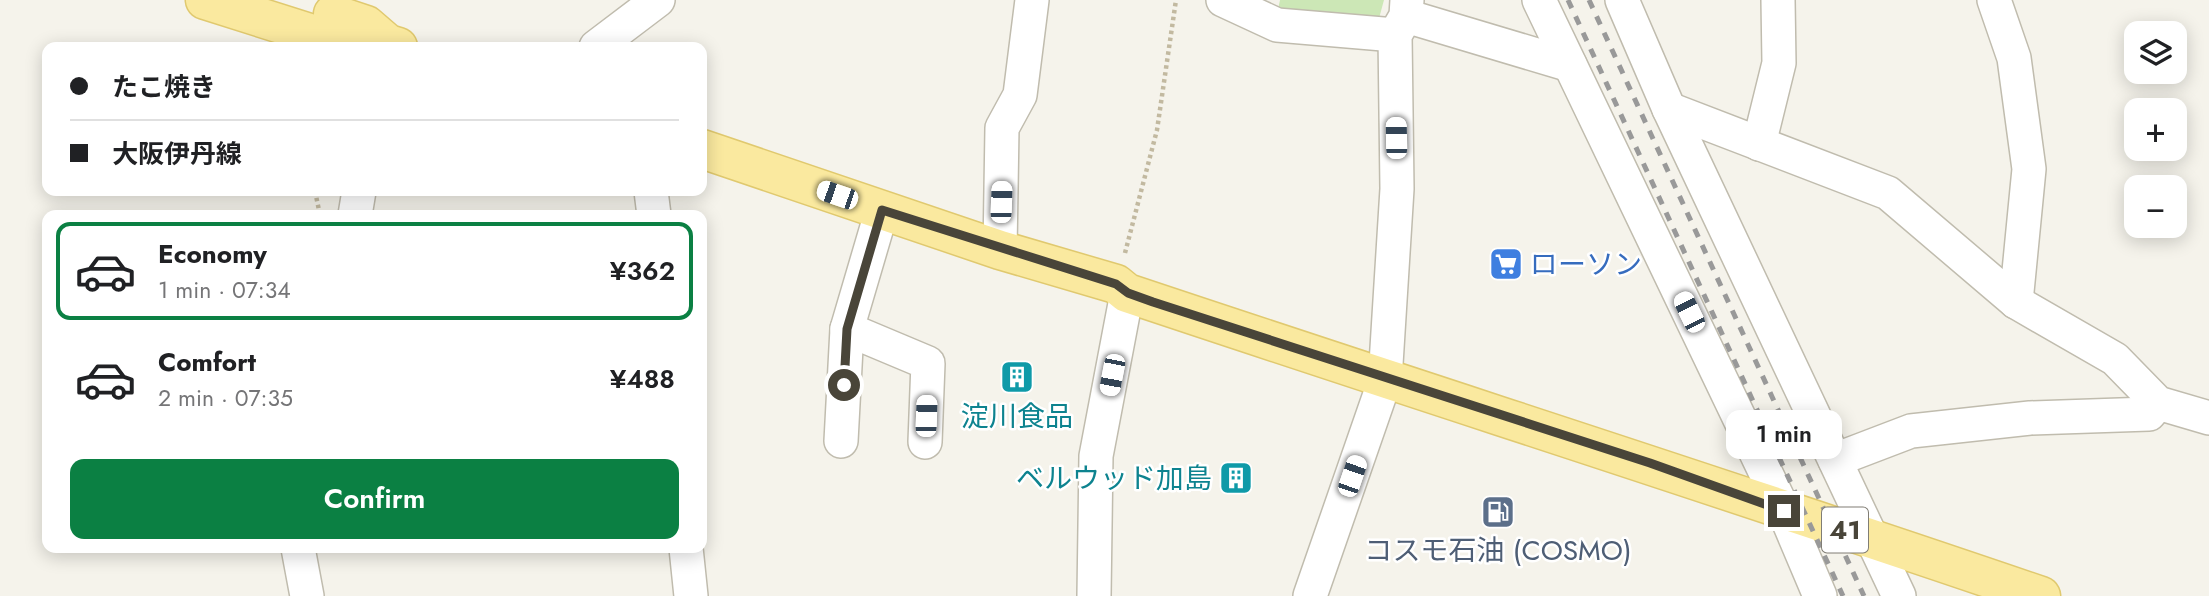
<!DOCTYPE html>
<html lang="en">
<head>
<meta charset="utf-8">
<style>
	:root { --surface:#fff; --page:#f6f6f6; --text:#202124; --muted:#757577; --line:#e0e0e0; --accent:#0b8043 }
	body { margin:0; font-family:Jost,"Noto Sans JP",sans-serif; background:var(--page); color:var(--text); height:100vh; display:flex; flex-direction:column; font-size:26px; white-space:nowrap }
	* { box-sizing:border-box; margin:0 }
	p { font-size:23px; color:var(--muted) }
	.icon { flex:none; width:38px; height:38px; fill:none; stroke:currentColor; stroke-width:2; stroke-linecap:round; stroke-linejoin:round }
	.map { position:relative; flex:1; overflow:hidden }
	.side { position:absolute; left:42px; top:210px; width:665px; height:343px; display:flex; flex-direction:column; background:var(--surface); border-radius:14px; box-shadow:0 4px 18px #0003 }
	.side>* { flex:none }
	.top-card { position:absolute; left:42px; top:42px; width:665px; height:154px; border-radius:14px; box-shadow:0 4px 18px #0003; display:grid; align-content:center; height:154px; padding:0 28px; background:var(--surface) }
	.buttons { position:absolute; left:2124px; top:21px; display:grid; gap:14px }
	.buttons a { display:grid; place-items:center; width:63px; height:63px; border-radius:14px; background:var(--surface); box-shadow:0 4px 18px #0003; font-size:35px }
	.end { position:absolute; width:32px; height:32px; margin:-16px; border:9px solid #494539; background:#fff; box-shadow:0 0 0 4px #fff }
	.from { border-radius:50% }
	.bubble { position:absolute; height:49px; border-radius:14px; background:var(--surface); box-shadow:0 4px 18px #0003; font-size:23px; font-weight:600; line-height:49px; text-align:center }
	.car { position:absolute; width:21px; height:42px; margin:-21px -10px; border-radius:9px; box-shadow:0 0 5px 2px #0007; background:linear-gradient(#fff 24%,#345 0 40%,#fff 0 76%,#345 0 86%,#fff 0) }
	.top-card b { display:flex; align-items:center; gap:24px; height:66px; font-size:26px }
	.top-card b+b { border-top:2px solid var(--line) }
	.top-card i { width:18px; height:18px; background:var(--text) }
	ul { padding:12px 0 0; list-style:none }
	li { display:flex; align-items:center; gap:21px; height:98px; margin:0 14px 10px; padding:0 14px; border:4px solid transparent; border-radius:14px }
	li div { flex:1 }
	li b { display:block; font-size:26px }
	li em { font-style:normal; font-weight:600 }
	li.on { border-color:var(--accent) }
	li>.icon { width:63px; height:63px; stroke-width:1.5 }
	.button { display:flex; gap:14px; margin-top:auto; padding:14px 28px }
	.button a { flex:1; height:80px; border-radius:14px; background:var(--accent); color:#fff; font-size:28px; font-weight:600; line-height:80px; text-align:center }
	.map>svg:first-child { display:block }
	.green { fill:#cce7b6 }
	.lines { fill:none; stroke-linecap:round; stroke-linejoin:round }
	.minor-casing { stroke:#c0bcae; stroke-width:36 }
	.major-casing { stroke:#e0c96f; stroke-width:41 }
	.path { stroke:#c2b9a0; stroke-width:4.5; stroke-dasharray:3.5 3.5; stroke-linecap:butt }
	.minor { stroke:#fff; stroke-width:33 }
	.major { stroke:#fae99f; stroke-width:38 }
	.rail { stroke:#999; stroke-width:5; stroke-dasharray:9 9; stroke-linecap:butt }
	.route { stroke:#494539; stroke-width:9 }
	.labels { text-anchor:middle; stroke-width:5; stroke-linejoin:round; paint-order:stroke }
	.shield { fill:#fff; stroke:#807d74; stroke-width:2 }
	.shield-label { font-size:26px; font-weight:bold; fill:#494539 }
	.shop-label { font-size:28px; fill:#366cbe; stroke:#fff; text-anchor:start }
	.culture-label { font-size:28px; fill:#0d838f; stroke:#fff }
	.service-label { font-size:28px; fill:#4e5e75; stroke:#fff }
</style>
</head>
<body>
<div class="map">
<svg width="2209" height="596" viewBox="0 0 2209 596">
	<rect width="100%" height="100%" fill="#f5f3eb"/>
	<!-- green -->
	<polygon class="green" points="1280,0 1384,0 1378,22 1277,14"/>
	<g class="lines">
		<defs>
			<g id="minor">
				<polyline points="1223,0 1277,25 1395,35"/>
				<polyline points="1539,0 1784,511 1820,596"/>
				<polyline points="1622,0 1669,109 1899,596"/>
				<polyline points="1994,0 2014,58 2029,169 2016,302"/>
				<polyline points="1406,16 1570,65"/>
				<polyline points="596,47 658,0"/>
				<polyline points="1669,109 1888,193 2016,302 2115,359 2158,403 2209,418"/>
				<polyline points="1759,144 1779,63 1778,0"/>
				<polyline points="651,191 654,215"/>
				<polyline points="355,215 359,191"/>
				<polyline points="1000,250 1002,128 1020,95 1032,0"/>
				<polyline points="847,329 928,363 925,442"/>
				<polyline points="841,441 847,329 882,210"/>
				<polyline points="1835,460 1911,431 2030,418 2149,414 2158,403"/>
				<polyline points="298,548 307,596"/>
				<polyline points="686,548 691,596"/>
				<polyline points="1094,596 1096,456 1127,293"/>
				<polyline points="1310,596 1385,380 1397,189 1395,35 1406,16 1407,0"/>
			</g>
			<g id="major">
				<polyline points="205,0 354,47"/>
				<polyline points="333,14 366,25 388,44 398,47"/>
				<path d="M702 149 1000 250 1116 284 1127 293C1432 395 1737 492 2041 596"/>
			</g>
		</defs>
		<!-- minor casing -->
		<use href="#minor" class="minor-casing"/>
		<!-- major casing -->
		<use href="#major" class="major-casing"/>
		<!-- path -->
		<g class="path">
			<polyline points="315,191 320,215"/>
			<polyline points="1125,253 1157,130 1176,0"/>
		</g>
		<!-- minor -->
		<use href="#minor" class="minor"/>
		<!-- major -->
		<use href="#major" class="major"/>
		<!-- rail -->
		<g class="rail">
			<polyline points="1568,0 1843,596"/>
			<polyline points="1589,0 1864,596"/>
		</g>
	</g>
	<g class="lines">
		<!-- route -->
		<polyline class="route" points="844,385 847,329 882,210 1116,284 1128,293 1153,302 1650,463 1784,511"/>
	</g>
	<!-- icons -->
	<defs>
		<symbol id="supermarket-square" viewBox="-11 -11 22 22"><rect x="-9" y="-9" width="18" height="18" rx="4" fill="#3f7fe0" stroke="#fff"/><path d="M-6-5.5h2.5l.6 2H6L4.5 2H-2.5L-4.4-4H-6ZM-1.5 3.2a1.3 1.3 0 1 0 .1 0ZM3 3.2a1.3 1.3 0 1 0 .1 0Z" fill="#fff"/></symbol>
		<symbol id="building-square" viewBox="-11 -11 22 22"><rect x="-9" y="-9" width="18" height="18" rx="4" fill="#0f9aa8" stroke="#fff"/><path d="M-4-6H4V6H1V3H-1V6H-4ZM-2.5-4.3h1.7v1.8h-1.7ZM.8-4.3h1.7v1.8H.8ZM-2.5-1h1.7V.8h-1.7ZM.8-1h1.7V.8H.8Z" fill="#fff"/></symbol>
		<symbol id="fuel-square" viewBox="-11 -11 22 22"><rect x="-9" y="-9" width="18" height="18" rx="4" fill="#5c6f8a" stroke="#fff"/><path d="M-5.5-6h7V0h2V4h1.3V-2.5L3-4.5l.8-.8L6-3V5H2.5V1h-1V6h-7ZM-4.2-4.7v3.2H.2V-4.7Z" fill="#fff"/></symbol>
	</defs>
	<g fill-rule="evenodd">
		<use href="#supermarket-square" x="1487" y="245" width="38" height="38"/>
		<use href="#building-square" x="998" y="358" width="38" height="38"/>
		<use href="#building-square" x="1217" y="459" width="38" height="38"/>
		<use href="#fuel-square" x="1479" y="493" width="38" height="38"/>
	</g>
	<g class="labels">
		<!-- shield labels -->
		<rect class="shield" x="1822" y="507.5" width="46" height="45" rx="5"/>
		<g class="shield-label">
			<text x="1845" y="539">41</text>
		</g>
		<!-- shop labels -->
		<g class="shop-label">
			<text x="1530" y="274">ローソン</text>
		</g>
		<!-- culture labels -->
		<g class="culture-label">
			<text x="1017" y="426">淀川食品</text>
			<text x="1212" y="488" text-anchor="end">ベルウッド加島</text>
		</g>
		<!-- service labels -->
		<g class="service-label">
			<text x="1498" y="560">コスモ石油 (COSMO)</text>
		</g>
	</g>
</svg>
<div class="buttons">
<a><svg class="icon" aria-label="layers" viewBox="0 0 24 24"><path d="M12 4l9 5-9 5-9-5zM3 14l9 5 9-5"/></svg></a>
<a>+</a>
<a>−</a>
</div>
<i class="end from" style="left:844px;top:385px"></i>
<i class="end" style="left:1784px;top:511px"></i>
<div class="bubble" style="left:1726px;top:410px;width:116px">1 min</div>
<i class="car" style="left:1396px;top:138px;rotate:359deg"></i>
<i class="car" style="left:837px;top:195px;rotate:289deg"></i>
<i class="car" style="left:1001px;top:202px;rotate:2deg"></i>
<i class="car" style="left:1689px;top:312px;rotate:334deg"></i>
<i class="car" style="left:1112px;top:375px;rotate:191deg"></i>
<i class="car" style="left:926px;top:416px;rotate:2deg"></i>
<i class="car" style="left:1352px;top:476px;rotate:19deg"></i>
<div class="top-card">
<b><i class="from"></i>たこ焼き</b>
<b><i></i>大阪伊丹線</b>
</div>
<section class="side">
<ul>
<li class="on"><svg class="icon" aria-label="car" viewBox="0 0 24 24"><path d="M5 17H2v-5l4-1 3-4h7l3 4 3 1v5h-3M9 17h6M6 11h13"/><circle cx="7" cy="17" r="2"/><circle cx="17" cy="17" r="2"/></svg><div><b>Economy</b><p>1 min · 07:34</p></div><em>¥362</em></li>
<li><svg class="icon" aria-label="car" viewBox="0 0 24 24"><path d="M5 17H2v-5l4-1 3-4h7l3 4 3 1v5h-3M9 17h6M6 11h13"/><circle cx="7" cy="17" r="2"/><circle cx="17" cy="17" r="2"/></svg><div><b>Comfort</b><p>2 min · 07:35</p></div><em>¥488</em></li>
</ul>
<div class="button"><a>Confirm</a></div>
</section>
</div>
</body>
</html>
